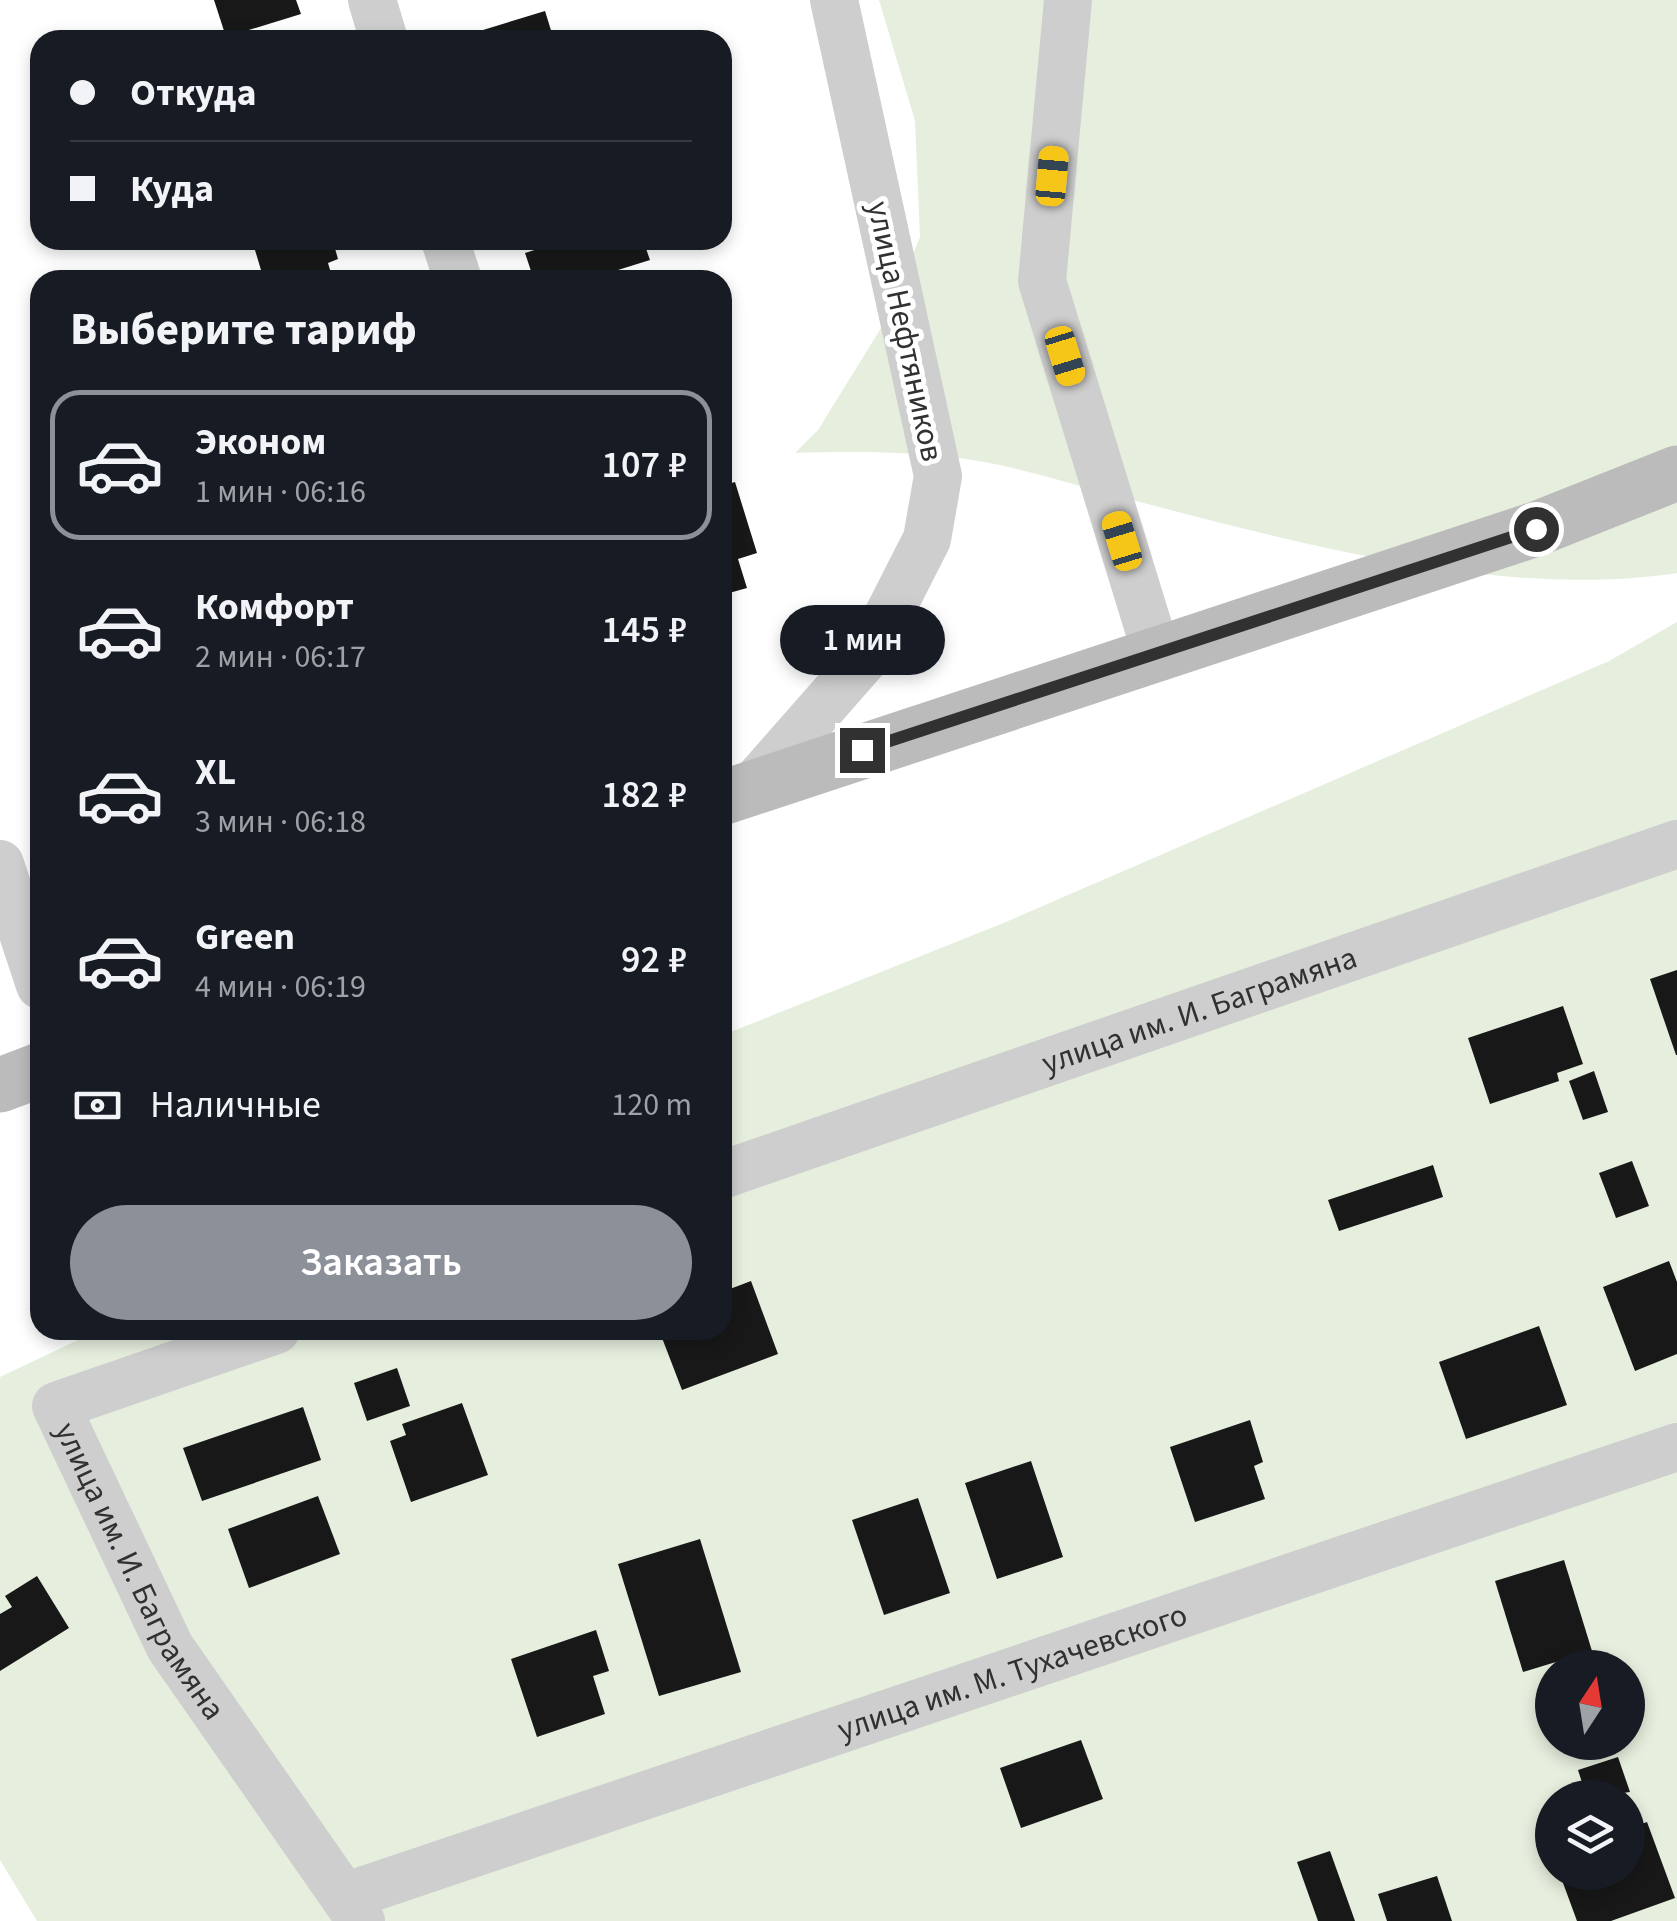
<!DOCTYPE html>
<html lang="ru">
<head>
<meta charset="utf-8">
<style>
	:root { --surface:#171b24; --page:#20242c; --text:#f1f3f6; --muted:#9ea1a6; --line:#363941; --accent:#8c9099 }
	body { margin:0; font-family:"Source Sans 3",sans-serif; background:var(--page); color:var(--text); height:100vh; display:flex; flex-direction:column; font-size:38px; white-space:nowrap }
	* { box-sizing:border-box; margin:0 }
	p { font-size:32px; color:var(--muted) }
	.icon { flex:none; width:55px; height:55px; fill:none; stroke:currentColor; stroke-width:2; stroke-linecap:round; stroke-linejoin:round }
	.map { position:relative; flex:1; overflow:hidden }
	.side { position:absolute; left:30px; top:270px; width:702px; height:1070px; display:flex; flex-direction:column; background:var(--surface); border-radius:30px; box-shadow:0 5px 15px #0003 }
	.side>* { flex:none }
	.banner { position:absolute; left:30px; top:30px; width:702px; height:220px; border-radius:30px; box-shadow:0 5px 15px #0003; display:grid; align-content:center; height:220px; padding:0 40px; background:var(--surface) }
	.needle { width:65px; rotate:12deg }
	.tools { position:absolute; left:1535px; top:1650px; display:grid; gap:20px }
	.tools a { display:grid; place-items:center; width:110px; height:110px; border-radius:50%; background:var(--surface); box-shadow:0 5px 15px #0003; font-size:50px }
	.end { position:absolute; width:45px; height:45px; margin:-22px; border:12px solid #313131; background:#fff; box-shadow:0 0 0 5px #fff }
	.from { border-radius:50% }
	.bubble { position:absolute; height:70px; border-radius:35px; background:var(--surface); box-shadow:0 5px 15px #0003; font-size:32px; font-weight:600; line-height:70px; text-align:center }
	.car { position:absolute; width:30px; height:60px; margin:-30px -15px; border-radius:12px; box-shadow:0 0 8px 2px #0007; background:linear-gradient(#f5c518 24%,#345 0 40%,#f5c518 0 76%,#345 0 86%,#f5c518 0) }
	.banner b { display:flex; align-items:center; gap:35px; height:95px; font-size:38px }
	.banner b+b { border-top:2px solid var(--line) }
	.banner i { width:25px; height:25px; background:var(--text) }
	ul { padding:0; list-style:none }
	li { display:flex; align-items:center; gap:30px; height:150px; margin:0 20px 15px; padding:0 20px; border:5px solid transparent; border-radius:30px }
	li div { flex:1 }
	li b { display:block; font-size:38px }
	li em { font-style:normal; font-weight:600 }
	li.selected { border-color:var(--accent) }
	li>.icon { width:90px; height:90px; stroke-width:1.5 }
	h2 { padding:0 40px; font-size:45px; line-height:120px }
	.pay { display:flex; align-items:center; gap:25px; height:110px; padding:0 40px; font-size:38px }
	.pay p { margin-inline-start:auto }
	.cta { display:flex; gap:20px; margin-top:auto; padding:20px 40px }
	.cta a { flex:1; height:115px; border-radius:60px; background:var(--accent); color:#fff; font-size:40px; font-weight:600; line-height:115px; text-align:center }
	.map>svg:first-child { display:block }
	.green { fill:#e6efde; fill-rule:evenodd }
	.building { fill:#181818 }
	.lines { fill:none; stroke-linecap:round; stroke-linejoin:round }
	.street { stroke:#cecece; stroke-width:48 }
	.secondary { stroke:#bbb; stroke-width:55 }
	.route { stroke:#313131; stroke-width:12 }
	.labels { text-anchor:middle; stroke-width:10; stroke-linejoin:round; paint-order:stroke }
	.street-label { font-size:32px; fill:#313131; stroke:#fff }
</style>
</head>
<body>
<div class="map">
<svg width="1677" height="1921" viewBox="0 0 1677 1921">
	<rect width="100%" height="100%" fill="#fff"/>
	<!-- green -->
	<g class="green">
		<path d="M879 0H1677V573C1498 600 1290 541 1117 496 1073 485 1029 470 984 462 924 451 857 451 795 453L818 430 886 320 920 237 915 121Z"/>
		<path d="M1677 622V1921H37L0 1860V1377L99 1330H722L723 1035 1001 924 1609 661ZM1552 1668H1628V1742H1552ZM1552 1798H1628V1872H1552Z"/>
	</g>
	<!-- building -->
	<g class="building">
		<polygon points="214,0 296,0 301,14 226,37"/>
		<polygon points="545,11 554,40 472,40 470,34"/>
		<polygon points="252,240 346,240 346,241 334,245 338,259 328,263 333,280 264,280"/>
		<polygon points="566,240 643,240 650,260 586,280 534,280 525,253"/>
		<polygon points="735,482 757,553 738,559 747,588 722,595 722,486"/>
		<polygon points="1677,970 1677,1055 1676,1055 1650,979"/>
		<polygon points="1563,1006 1583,1064 1557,1073 1559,1081 1490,1104 1468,1038"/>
		<polygon points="1594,1071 1608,1112 1583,1120 1569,1081"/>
		<polygon points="1632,1161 1649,1206 1616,1218 1599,1173"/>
		<polygon points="1433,1165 1443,1197 1339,1231 1328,1200"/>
		<polygon points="1669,1261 1677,1282 1677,1354 1635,1371 1603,1287"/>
		<polygon points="751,1281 778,1354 682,1390 659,1330 722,1330 722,1292"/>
		<polygon points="1539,1326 1567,1405 1466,1439 1439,1362"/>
		<polygon points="397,1368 410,1406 367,1421 354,1383"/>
		<polygon points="462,1403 488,1475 411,1502 390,1441 406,1435 402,1424"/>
		<polygon points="303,1407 321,1460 202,1501 183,1448"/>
		<polygon points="1250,1420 1263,1462 1254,1466 1265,1499 1195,1522 1170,1447"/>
		<polygon points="1031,1461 1063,1557 997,1579 965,1483"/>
		<polygon points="318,1496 340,1554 249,1588 228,1529"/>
		<polygon points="918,1498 950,1593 884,1615 852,1520"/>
		<polygon points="700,1539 741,1672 659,1696 618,1564"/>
		<polygon points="1564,1560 1592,1651 1523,1672 1495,1581"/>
		<polygon points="37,1576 69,1628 0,1671 0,1614 12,1607 5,1596"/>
		<polygon points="596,1630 609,1671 593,1676 605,1714 537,1737 511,1659"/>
		<polygon points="1081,1740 1103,1799 1021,1828 1000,1768"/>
		<polygon points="1618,1757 1630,1792 1587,1798 1578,1770"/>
		<polygon points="1647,1822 1675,1898 1611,1921 1577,1921 1559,1872 1628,1872 1628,1829"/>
		<polygon points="1330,1851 1355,1921 1318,1921 1297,1862"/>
		<polygon points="1437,1876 1452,1921 1387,1921 1378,1894"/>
	</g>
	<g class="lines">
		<!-- street -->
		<g class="street">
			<polyline points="372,0 384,40"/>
			<polyline points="1068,0 1042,281 1156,652"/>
			<polyline points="445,240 458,280"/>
			<polyline points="752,787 868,655 927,539 938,476 834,0"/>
			<polyline points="0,864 40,985"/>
			<path id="s1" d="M722 1175 1677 844"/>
			<path id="s2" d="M276 1330 56 1406 170 1647 361 1921"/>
			<path id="s3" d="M347 1896 1677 1447"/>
		</g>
		<!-- secondary -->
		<g class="secondary">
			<polyline points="722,798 1536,529 1677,473"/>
			<polyline points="0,1085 40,1070"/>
		</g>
	</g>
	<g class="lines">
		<!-- route -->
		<polyline class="route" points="862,750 1536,529"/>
	</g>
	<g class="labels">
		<!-- street labels -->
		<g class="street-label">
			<text transform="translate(906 331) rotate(78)" y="11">улица Нефтяников</text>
			<text dy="11" stroke="none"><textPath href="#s1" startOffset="505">улица им. И. Баграмяна</textPath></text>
			<text dy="11" stroke="none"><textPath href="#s2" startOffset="418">улица им. И. Баграмяна</textPath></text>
			<text dy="11" stroke="none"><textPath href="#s3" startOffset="702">улица им. М. Тухачевского</textPath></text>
		</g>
	</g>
</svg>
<div class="tools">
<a><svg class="needle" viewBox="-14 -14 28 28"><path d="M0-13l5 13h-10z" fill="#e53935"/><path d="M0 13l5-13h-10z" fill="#9ea1a6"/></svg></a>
<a><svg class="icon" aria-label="layers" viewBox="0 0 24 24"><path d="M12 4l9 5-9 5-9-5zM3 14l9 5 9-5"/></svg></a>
</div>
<i class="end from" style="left:1536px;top:529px"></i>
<i class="end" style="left:862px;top:750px"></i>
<div class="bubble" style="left:780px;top:605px;width:165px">1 мин</div>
<i class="car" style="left:1052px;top:176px;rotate:5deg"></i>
<i class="car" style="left:1065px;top:356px;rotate:163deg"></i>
<i class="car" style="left:1122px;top:541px;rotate:343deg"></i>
<div class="banner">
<b><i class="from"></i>Откуда</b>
<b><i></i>Куда</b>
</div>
<section class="side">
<h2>Выберите тариф</h2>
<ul>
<li class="selected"><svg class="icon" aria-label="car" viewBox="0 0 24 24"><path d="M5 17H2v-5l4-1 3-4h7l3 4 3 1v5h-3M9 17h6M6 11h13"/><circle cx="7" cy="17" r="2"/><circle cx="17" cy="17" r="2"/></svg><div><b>Эконом</b><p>1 мин · 06:16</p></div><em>107 ₽</em></li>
<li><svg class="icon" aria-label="car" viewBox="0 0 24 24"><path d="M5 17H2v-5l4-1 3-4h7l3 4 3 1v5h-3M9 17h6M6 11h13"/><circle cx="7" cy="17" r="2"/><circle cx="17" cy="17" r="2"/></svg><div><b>Комфорт</b><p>2 мин · 06:17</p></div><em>145 ₽</em></li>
<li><svg class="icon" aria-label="car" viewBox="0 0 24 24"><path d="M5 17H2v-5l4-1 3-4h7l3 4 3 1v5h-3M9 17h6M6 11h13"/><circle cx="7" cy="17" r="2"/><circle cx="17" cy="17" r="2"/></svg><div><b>XL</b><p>3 мин · 06:18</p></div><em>182 ₽</em></li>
<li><svg class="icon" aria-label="car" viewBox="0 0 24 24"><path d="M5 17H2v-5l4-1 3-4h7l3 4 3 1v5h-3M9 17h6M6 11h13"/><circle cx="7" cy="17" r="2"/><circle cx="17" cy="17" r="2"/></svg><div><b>Green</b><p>4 мин · 06:19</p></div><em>92 ₽</em></li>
</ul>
<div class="pay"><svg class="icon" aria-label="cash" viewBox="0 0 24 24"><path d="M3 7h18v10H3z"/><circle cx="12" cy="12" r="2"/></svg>Наличные<p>120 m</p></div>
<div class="cta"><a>Заказать</a></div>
</section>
</div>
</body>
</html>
